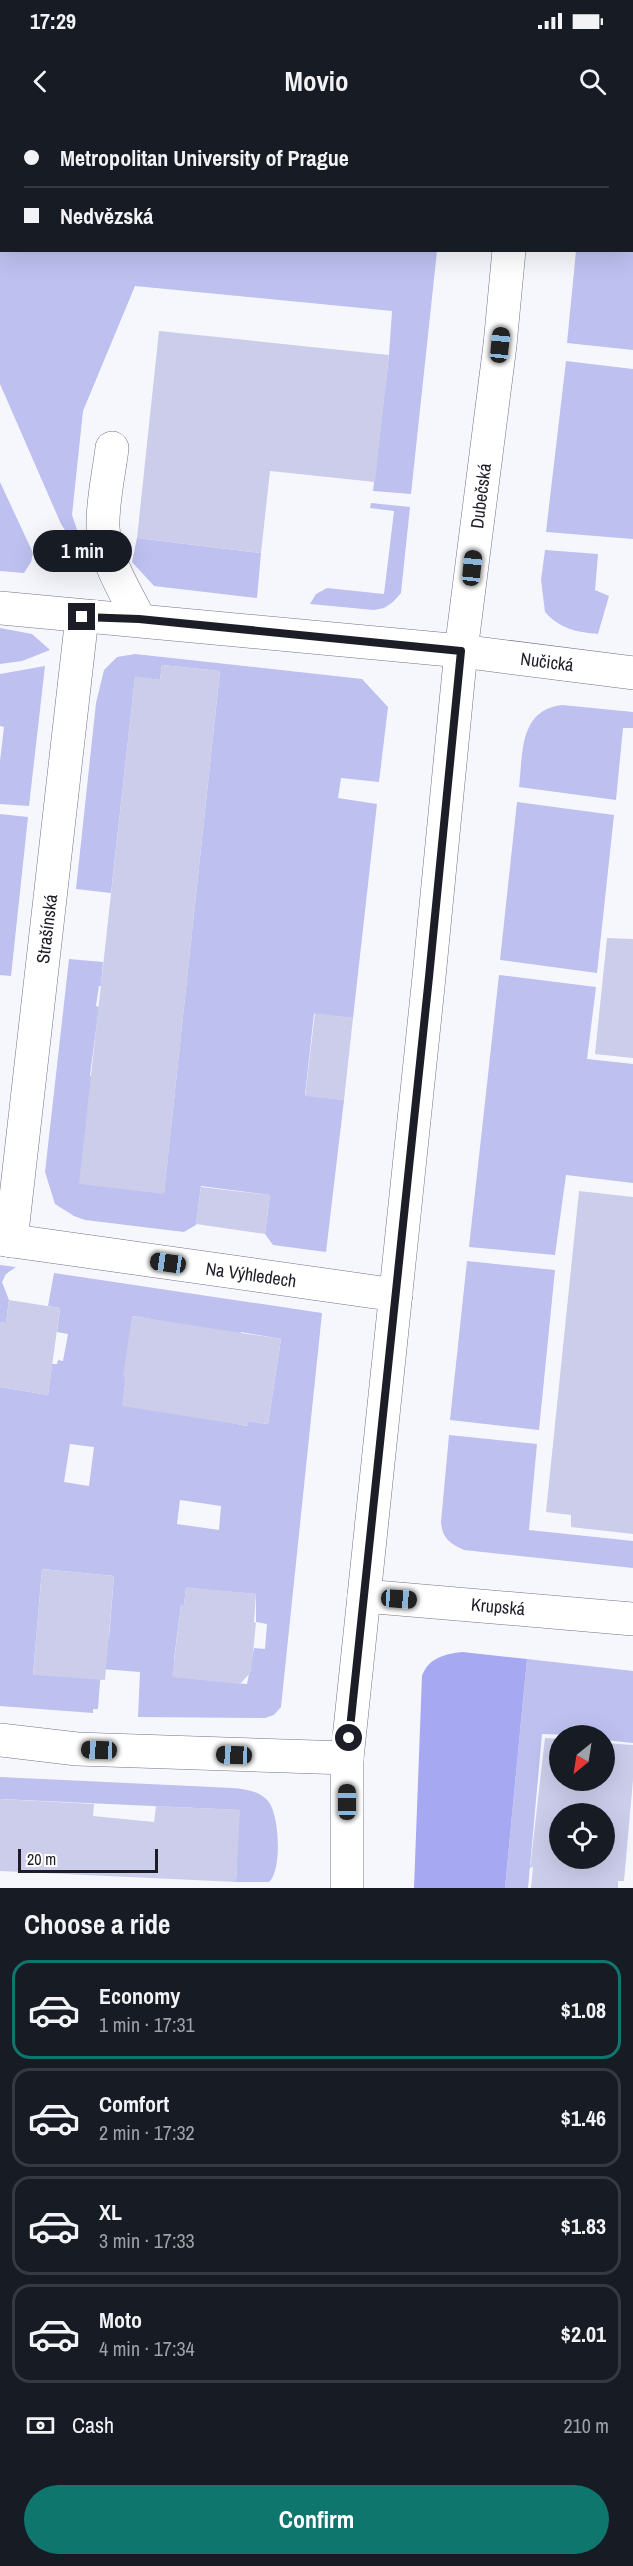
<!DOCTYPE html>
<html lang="en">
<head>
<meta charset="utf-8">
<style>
	:root { --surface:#171b24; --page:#242831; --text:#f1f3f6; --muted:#9ea1a6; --line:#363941; --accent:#0f766e }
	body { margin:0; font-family:"Archivo Narrow",sans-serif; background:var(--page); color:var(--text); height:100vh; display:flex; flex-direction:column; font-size:22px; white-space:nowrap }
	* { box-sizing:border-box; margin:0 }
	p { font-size:20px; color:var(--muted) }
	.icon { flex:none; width:33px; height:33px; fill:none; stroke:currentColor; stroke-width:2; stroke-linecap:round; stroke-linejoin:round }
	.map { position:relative; height:1768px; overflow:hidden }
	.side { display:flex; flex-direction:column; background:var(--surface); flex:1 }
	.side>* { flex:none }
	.top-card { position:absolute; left:0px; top:0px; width:633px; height:132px; box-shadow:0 6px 24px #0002; display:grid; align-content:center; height:132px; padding:0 24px; background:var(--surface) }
	.needle { width:39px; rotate:210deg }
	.tools { position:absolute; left:549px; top:1605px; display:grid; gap:12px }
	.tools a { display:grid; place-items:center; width:66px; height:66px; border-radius:50%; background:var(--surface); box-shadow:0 6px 24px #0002; font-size:30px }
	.scale { position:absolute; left:18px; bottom:15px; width:140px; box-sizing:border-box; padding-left:6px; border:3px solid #1d1d28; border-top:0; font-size:16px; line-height:21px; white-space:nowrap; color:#1d1d28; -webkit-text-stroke:4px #fff; paint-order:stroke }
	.end { position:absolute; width:27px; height:27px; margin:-14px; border:8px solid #1d1d28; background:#fff; box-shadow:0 0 0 3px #fff }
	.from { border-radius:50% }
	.bubble { position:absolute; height:42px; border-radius:21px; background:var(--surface); box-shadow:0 6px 24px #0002; font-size:20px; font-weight:700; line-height:42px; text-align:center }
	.car { position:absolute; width:18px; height:36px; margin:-18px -9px; border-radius:8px; box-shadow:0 0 4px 2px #0007; background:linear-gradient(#222 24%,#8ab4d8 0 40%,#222 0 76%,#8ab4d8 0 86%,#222 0) }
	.top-card b { display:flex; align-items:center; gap:21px; height:57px; font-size:22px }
	.top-card b+b { border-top:2px solid var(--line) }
	.top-card i { width:15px; height:15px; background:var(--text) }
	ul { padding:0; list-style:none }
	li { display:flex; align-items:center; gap:18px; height:99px; margin:0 12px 9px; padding:0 12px; border:3px solid var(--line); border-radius:18px }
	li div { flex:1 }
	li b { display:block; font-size:22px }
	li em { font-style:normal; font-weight:700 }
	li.active { border-color:var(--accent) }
	li>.icon { width:54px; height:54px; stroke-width:1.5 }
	h2 { padding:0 24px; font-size:27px; line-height:72px }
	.pay { display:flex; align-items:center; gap:15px; height:66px; padding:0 24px; font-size:22px }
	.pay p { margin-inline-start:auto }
	.action { display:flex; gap:12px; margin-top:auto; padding:12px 24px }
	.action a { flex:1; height:69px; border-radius:36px; background:var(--accent); color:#fff; font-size:24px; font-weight:700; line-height:69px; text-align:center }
	.status { display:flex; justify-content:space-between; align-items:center; height:42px; padding:0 30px; background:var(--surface); direction:ltr }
	.status svg { height:16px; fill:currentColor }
	header { display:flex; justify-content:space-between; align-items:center; height:78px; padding:0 24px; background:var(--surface); font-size:27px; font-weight:700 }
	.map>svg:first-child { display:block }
	.green { fill:#bec0f0; fill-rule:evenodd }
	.forest { fill:#a6a8f1 }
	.building { fill:#cbcdeb; fill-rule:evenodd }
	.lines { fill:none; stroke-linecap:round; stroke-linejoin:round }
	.minor-casing { stroke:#71738d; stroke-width:34 }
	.minor { stroke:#fff; stroke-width:33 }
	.route { stroke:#1d1d28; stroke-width:8 }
	.labels { text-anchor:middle; stroke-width:5; stroke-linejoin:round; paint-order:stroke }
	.street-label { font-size:18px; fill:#1d1d28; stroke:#fff }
</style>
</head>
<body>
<div class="status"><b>17:29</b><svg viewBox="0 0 49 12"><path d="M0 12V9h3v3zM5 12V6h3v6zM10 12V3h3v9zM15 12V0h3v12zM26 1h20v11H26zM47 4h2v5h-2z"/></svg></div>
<header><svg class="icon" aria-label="back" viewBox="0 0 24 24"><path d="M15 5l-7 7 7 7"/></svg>Movio<svg class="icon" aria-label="search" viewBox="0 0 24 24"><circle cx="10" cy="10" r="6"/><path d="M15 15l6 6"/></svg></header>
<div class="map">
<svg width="633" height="1768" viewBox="0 0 633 1768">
	<rect width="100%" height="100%" fill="#f6f7fd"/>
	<!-- green -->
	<g class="green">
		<polygon points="0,0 451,0 2,2 2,130 437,131 411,374 373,371 389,235 392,191 135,166 83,291 72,395 82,424 75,425 61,404 0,264"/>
		<polygon points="591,0 633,0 633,230 567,223 576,131 632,130 632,2"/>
		<polygon points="566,241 633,249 633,419 546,412"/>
		<polygon points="0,362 33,433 31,442 24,453 0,451"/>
		<polygon points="371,383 410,387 401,473 393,482 384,488 374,490 310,484 316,474 327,468 384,474 394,391 370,388"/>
		<polygon points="137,418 261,433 257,478 154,466 132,442"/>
		<path d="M545 430 598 434 595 470 609 476 598 514C577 512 560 509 545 492L541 460Z"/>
		<polygon points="0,508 32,514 50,530 22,541 0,544"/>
		<polygon points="135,534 362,559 388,587 379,662 341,658 338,678 377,684 353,898 314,894 305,975 344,980 326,1132 273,1125 265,1114 270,1075 201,1066 196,1105 184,1112 85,1100 74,1096 55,1084 45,1052 69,839 103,842 101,866 99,866 96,886 99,887 90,955 164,1073 220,551 162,545 160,560 135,557 111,773 76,769 96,583 104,550 117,537"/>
		<polygon points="45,546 29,686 0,684 0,641 4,607 0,606 0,554"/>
		<path d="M562 585 633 592V608H623L616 680 519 667C523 633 519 590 562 585Z"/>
		<polygon points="517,682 614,695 597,853 500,840"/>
		<polygon points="0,694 28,697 11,856 0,855"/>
		<polygon points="499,855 596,867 587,939 633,944 633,1063 566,1055 555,1135 469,1127"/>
		<polygon points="467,1141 555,1150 539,1310 450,1300"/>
		<polygon points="0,1145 16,1147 6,1154 2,1162 9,1180 6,1203 0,1202"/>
		<path d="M54 1153 322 1193 281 1587 274 1595 265 1598 138 1597 140 1552 101 1549 98 1589H93V1593L0 1586V1267L48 1275 52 1244H57L58 1240 63 1241 68 1214 57 1212 60 1188 48 1186ZM133 1196 241 1215V1212L281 1219 268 1304 248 1301 247 1306 123 1282ZM70 1324 94 1327 89 1366 64 1362ZM180 1380 221 1386 219 1410 177 1404ZM42 1449 114 1456 109 1517 33 1555ZM186 1468 256 1474V1502L267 1504 265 1529 254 1528 247 1564 177 1557 174 1539 181 1485H184Z"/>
		<path d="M449 1315 537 1324 529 1410 633 1421V1448L464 1430C450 1424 442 1418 441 1402Z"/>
		<polygon points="527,1539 633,1551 633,1623 605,1620 604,1616 542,1614 528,1768 505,1768"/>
		<path d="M0 1657 233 1668C245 1669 260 1671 268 1681 280 1695 282 1751 269 1762H236L239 1690 0 1679Z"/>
	</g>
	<!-- forest -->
	<path class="forest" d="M462 1532 527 1539 505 1768H414L422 1556C428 1538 445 1534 462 1532Z"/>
	<!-- building -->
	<g class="building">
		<polygon points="159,211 389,235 375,362 270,351 261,433 137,418"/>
		<polygon points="162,545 220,551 164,1074 79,1064 135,556 160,560"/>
		<polygon points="607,818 633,819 633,938 595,934"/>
		<polygon points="315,893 353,898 344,980 305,976"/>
		<polygon points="201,1067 270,1075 265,1114 196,1104"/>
		<polygon points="579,1071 633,1077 633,1414 571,1407 571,1395 546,1392"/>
		<polygon points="9,1180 60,1188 48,1275 0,1267 0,1202 6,1203"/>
		<polygon points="132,1196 281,1219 268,1304 248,1301 248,1306 122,1286 126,1257 123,1256"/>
		<polygon points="42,1449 114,1456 105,1560 33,1555"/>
		<polygon points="186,1467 256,1474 254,1502 256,1503 251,1552 240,1564 172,1557 181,1485 184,1485"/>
		<path d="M545 1618 560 1619V1660H604V1623L633 1625V1660L624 1761H618V1768H531L533 1747 530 1748ZM560 1694H604V1738H560Z"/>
		<polygon points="0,1679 94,1684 93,1696 154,1702 156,1686 240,1690 236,1762 0,1751"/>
	</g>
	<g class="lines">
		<defs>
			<g id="minor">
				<polyline points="522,2 522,0"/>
				<path d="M112 328C109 354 102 382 103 408 105 440 125 471 139 499"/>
				<polyline points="0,488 461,531 633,553"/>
				<polyline points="0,1119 396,1175"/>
				<polyline points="11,1121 82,497"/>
				<polyline points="364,1476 633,1499"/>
				<polyline points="0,1620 77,1629 347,1638"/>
				<polyline points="347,1768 347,1638 429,857 461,531 500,225 509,130"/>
			</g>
		</defs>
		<!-- minor casing -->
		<use href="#minor" class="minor-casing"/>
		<!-- minor -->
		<use href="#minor" class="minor"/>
	</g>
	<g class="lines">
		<!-- route -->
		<polyline class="route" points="82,497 139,499 461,531 429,857 349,1618"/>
	</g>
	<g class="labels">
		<!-- street labels -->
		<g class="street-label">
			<text transform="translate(481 376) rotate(-83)" y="6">Dubečská</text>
			<text transform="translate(547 542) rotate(7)" y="6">Nučická</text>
			<text transform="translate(47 809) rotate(-83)" y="6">Strašínská</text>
			<text transform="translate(251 1155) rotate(8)" y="6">Na Výhledech</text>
			<text transform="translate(498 1487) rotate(5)" y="6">Krupská</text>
		</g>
	</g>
</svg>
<div class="tools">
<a><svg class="needle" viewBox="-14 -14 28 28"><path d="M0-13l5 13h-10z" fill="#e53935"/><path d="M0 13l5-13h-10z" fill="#9ea1a6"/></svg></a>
<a><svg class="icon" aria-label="locate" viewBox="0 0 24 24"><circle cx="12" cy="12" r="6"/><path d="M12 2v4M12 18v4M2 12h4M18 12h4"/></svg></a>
</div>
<div class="scale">20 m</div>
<i class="end from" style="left:349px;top:1618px"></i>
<i class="end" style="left:82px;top:497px"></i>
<div class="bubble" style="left:33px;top:410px;width:99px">1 min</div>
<i class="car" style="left:500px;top:225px;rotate:6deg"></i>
<i class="car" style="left:472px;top:448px;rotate:6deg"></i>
<i class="car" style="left:168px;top:1143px;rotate:278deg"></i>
<i class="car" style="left:399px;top:1479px;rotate:94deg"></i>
<i class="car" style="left:99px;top:1630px;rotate:272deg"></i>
<i class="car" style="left:234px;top:1635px;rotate:272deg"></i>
<i class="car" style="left:347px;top:1682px;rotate:0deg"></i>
<div class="top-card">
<b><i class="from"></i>Metropolitan University of Prague</b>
<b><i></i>Nedvězská</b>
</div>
</div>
<section class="side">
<h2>Choose a ride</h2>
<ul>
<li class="active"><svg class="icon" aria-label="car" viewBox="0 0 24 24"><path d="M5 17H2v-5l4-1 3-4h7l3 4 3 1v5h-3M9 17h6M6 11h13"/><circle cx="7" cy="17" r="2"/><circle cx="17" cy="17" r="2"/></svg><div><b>Economy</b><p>1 min · 17:31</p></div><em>$1.08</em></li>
<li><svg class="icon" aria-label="car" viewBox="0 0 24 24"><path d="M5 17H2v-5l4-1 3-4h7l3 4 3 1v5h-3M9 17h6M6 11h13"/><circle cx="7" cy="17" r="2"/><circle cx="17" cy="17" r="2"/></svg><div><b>Comfort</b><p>2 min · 17:32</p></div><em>$1.46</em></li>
<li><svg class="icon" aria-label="car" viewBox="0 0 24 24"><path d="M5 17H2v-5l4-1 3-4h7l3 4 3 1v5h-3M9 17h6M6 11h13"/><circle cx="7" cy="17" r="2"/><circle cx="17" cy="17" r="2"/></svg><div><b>XL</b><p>3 min · 17:33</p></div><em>$1.83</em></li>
<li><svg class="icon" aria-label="car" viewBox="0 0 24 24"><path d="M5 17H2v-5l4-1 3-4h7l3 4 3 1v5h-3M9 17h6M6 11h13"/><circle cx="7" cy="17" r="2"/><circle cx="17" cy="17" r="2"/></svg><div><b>Moto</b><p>4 min · 17:34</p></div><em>$2.01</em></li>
</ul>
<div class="pay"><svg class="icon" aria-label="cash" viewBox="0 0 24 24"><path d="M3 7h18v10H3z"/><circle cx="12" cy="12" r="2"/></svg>Cash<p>210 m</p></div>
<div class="action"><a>Confirm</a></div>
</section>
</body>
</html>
